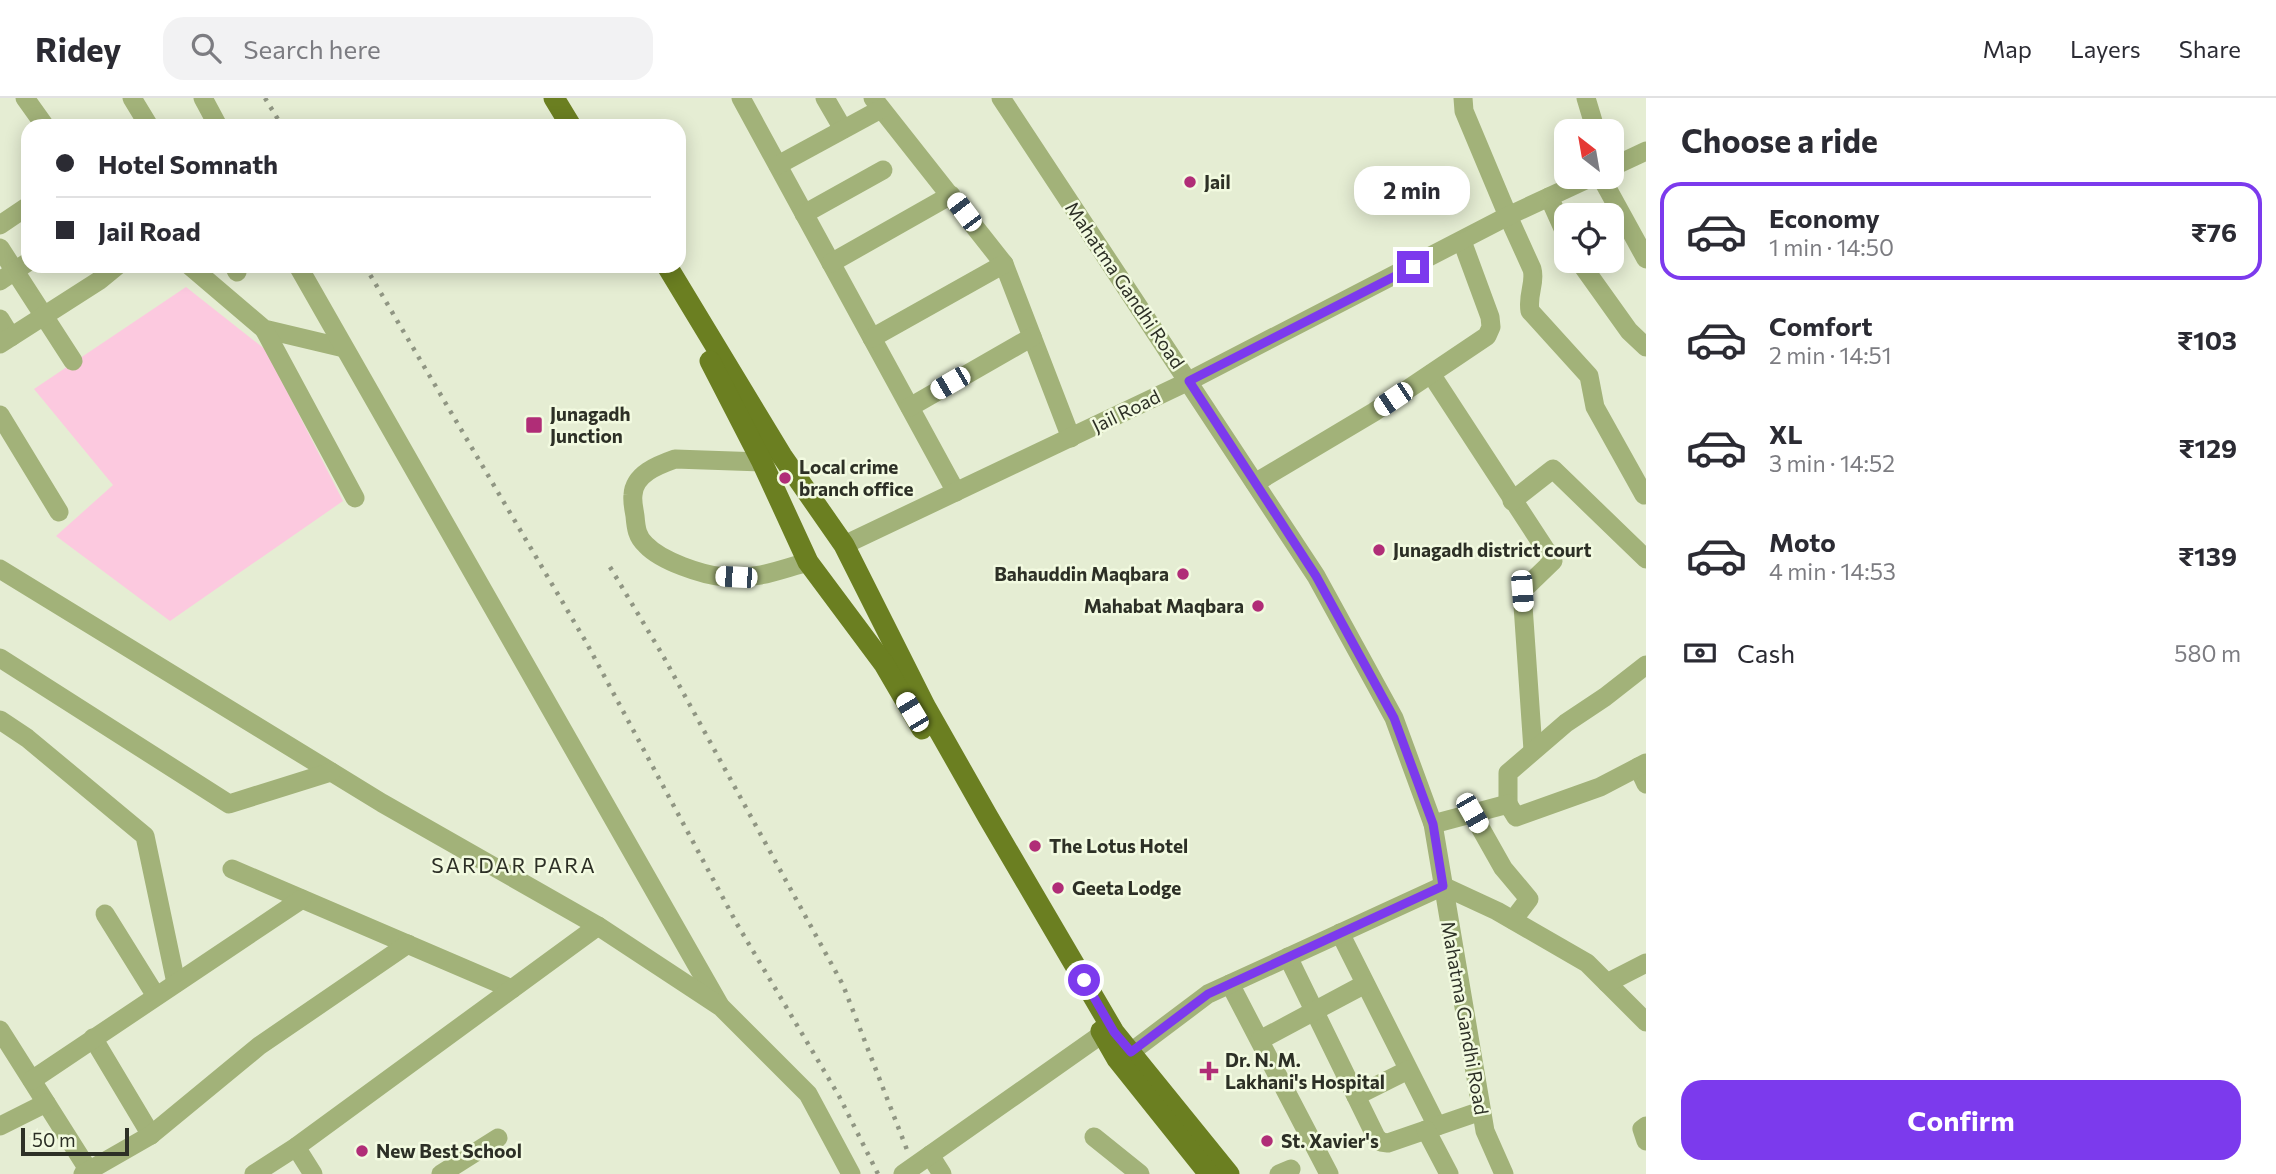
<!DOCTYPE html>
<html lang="en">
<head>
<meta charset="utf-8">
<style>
	:root { --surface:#fff; --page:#f2f2f3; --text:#2b2b33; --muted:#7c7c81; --line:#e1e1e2; --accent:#7c3aed }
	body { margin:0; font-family:Commissioner,sans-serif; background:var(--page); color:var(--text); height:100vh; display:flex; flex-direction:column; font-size:26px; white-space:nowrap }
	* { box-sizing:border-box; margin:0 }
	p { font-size:23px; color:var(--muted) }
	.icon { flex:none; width:38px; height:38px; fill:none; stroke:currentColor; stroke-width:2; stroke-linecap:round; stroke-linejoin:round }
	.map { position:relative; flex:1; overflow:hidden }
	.panel { display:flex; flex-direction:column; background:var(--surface); width:630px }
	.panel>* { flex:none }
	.top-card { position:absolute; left:21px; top:21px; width:665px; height:154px; border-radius:21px; box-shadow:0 4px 18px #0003; display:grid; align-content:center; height:154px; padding:0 35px; background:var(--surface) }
	.needle { width:46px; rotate:329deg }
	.controls { position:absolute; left:1554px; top:21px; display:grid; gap:14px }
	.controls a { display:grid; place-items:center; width:70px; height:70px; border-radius:14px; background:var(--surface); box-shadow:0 4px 18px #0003; font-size:35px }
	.scale { position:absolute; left:21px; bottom:18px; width:108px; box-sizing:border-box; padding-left:7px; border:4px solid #2d3026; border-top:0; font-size:19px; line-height:24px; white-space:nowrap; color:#2d3026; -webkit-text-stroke:5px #f2fae0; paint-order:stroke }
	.end { position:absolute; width:32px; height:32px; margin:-16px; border:9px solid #7c3aed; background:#fff; box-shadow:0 0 0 4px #fff }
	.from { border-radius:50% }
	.bubble { position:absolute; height:49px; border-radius:21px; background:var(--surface); box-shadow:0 4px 18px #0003; font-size:23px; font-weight:700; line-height:49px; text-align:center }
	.car { position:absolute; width:21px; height:42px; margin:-21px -10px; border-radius:9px; box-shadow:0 0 5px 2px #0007; background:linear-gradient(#fff 24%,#345 0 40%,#fff 0 76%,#345 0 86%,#fff 0) }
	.top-card b { display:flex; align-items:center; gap:24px; height:66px; font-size:26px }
	.top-card b+b { border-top:2px solid var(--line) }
	.top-card i { width:18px; height:18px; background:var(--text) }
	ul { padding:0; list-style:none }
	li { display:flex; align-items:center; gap:21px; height:98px; margin:0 14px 10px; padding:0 21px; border:4px solid transparent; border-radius:21px }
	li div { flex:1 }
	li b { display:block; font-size:26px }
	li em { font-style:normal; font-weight:700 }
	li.selected { border-color:var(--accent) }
	li>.icon { width:63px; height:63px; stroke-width:1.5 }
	h2 { padding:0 35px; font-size:32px; line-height:84px }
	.pay { display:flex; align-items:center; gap:18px; height:77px; padding:0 35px; font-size:26px }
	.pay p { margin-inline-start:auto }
	.button { display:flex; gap:14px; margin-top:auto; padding:14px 35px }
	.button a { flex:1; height:80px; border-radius:21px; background:var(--accent); color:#fff; font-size:28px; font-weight:700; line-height:80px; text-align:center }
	header { display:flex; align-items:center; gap:42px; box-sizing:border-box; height:98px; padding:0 35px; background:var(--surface); border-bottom:2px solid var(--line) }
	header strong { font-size:33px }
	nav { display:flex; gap:38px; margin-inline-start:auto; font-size:24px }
	.search { width:490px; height:63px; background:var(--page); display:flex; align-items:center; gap:18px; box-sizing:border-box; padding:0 24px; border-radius:21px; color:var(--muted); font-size:26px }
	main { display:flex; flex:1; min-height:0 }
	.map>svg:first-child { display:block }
	.green { fill:#fcc9df }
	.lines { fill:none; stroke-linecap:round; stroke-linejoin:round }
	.minor { stroke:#a2b279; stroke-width:19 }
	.major { stroke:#6b7f21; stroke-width:21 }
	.rail { stroke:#909683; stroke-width:4.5; stroke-dasharray:3.5 7; stroke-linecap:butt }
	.route { stroke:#7c3aed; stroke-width:9 }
	.poi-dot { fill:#b02d77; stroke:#f2fae0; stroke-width:2.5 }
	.labels { text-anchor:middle; stroke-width:5; stroke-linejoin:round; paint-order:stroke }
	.poi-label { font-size:19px; font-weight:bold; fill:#2d3026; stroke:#f2fae0; text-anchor:start }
	.street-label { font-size:19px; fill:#2d3026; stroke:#f2fae0 }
	.neighbourhood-label { font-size:21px; letter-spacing:2px; fill:#2d3026; stroke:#f2fae0 }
</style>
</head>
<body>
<header>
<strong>Ridey</strong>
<div class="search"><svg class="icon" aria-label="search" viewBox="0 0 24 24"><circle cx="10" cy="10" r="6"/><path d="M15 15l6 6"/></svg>Search here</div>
<nav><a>Map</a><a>Layers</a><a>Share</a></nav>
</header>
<main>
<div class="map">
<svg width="1646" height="1076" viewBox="0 0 1646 1076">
	<rect width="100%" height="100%" fill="#e5edd3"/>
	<!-- green -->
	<polygon class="green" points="186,189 266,252 343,403 170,523 56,438 113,387 34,291"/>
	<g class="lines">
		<!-- minor -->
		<g class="minor">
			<polyline points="25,0 45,28"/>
			<polyline points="132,0 149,28"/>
			<polyline points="203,0 218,28"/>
			<polyline points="741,0 956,394"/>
			<polyline points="825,0 843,31"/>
			<polyline points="873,0 1004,166 1071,340"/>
			<polyline points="1001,0 1316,478 1394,620 1433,726 1485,1033 1504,1076"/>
			<path d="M1463 0 1464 13 1508 118 1532 171C1536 185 1527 196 1530 213L1589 278 1595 309 1644 397"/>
			<polyline points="1586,0 1595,30 1588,33"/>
			<polyline points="778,67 881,11"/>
			<polyline points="1612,69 1646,53"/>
			<polyline points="1601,79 1646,161"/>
			<polyline points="1549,99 1566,137"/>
			<polyline points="804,116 883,72"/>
			<polyline points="0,127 28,108"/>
			<polyline points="0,150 73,263"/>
			<polyline points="1579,163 1629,233 1646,249"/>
			<polyline points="831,165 951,97"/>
			<polyline points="190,168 264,231 344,250"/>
			<polyline points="234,168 237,174"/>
			<polyline points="298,168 719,906"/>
			<polyline points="0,183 28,164"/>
			<polyline points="0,221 11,239"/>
			<polyline points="264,231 355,400"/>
			<polyline points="872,240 1004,166"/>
			<polyline points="0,246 100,182 117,168"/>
			<polyline points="1431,276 1553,463 1522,493 1533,652"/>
			<polyline points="910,309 1032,239"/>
			<polyline points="0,317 59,414"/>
			<path d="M762 364 675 361C658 367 634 376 633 397 632 404 634 411 635 418 636 430 637 439 646 447 661 463 702 477 724 479 756 482 778 472 808 464"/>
			<polyline points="1255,385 1374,314 1487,238 1491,229 1490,219 1462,143"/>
			<polyline points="1512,403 1553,371 1646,461"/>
			<polyline points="844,447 1189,283 1508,118 1592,79"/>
			<polyline points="0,471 382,705 598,828 721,909 808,996 851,1076"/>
			<polyline points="0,560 229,706 331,674"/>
			<polyline points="0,622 27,640 145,738 176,885"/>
			<polyline points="1638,669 1646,686"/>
			<polyline points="1508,706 1508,675 1566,625 1605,599 1646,567"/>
			<polyline points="1472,715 1503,770 1529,801 1513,822"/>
			<polyline points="1433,726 1508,706 1516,719 1600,689 1646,665"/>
			<polyline points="232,771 512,891"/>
			<polyline points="105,816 156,898"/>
			<polyline points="1340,835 1437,1028"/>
			<polyline points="1288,859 1376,1039 1381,1044 1388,1045 1481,1013"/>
			<polyline points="1607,885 1646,924"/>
			<polyline points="1230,886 1329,1076"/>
			<polyline points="0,932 91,1076"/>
			<polyline points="93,940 151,1037"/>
			<polyline points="1260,942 1365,886"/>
			<polyline points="1131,954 1208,896 1443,788 1497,813 1587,865 1607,885 1646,865"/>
			<polyline points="32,982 302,801"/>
			<polyline points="1356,998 1408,972"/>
			<polyline points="0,1028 46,1005"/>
			<polyline points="1646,1028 1642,1031 1646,1043"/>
			<polyline points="1426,1032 1449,1076"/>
			<polyline points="1094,1039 1140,1076"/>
			<polyline points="296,1049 313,1076"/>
			<polyline points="930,1057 942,1076"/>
			<polyline points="83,1076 151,1037 259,948 408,846"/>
			<polyline points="254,1076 296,1049 598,828"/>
			<polyline points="441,1076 498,1040"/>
			<polyline points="903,1076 1112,929"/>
			<polyline points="1279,1076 1291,1071"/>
		</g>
		<!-- major -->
		<g class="major">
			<polyline points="554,0 571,28"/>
			<polyline points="667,168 782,358 844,447 925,608 988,719 1114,934 1229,1076"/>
			<polyline points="710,263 762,364 808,464 884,566 922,631"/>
			<polyline points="1101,933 1117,961 1209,1076"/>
		</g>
		<!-- rail -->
		<g class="rail">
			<polyline points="265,0 282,28"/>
			<polyline points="365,168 586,544 737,826 839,998 878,1076"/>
			<polyline points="610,469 662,556 843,887 909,1057"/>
		</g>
	</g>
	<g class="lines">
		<!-- route -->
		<polyline class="route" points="1084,882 1114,934 1131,954 1208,896 1443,788 1433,726 1394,620 1316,478 1189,283 1413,169"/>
	</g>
	<!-- markers -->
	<g class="poi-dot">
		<circle cx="1190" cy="84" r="7"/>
		<rect x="525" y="318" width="18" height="18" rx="3.5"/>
		<circle cx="785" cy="380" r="7"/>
		<circle cx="1379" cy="452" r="7"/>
		<circle cx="1183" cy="476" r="7"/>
		<circle cx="1258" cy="508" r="7"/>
		<circle cx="1035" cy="748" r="7"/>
		<circle cx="1058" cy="790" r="7"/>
		<path d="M1205.5 962.5h7v7h7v7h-7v7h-7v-7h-7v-7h7z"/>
		<circle cx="1267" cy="1043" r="7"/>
		<circle cx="362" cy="1053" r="7"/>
	</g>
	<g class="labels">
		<!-- poi labels -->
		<g class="poi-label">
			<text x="1204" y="91">Jail</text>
			<text x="550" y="323">Junagadh<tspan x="550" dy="22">Junction</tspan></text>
			<text x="799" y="376">Local crime<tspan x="799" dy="22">branch office</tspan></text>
			<text x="1393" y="459">Junagadh district court</text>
			<text x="1169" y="483" text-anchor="end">Bahauddin Maqbara</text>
			<text x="1244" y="515" text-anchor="end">Mahabat Maqbara</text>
			<text x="1049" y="755">The Lotus Hotel</text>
			<text x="1072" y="797">Geeta Lodge</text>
			<text x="1225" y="969">Dr. N. M.<tspan x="1225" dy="22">Lakhani's Hospital</tspan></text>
			<text x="1281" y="1050">St. Xavier's</text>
			<text x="376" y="1060">New Best School</text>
		</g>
		<!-- street labels -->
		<g class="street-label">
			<text transform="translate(1125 187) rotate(56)" y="7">Mahatma Gandhi Road</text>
			<text transform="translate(1126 313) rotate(-26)" y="7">Jail Road</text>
			<text transform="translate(1465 920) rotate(80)" y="7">Mahatma Gandhi Road</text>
		</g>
		<!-- neighbourhood labels -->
		<g class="neighbourhood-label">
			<text x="514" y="775">SARDAR PARA</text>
		</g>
	</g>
</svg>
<div class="controls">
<a><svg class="needle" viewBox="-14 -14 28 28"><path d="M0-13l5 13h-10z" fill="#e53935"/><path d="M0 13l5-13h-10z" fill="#7c7c81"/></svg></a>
<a><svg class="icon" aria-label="locate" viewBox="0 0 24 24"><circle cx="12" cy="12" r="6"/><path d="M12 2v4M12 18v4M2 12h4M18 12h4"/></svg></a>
</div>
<div class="scale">50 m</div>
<i class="end from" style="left:1084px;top:882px"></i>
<i class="end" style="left:1413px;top:169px"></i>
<div class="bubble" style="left:1354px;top:68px;width:116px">2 min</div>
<i class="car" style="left:964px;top:114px;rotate:323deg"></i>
<i class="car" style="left:950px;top:285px;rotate:240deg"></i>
<i class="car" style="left:1393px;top:301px;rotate:236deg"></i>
<i class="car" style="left:736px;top:479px;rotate:273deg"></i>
<i class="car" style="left:1522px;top:493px;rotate:176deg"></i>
<i class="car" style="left:912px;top:614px;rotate:329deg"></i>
<i class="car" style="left:1472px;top:715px;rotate:150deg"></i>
<div class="top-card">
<b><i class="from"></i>Hotel Somnath</b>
<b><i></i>Jail Road</b>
</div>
</div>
<section class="panel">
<h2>Choose a ride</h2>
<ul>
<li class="selected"><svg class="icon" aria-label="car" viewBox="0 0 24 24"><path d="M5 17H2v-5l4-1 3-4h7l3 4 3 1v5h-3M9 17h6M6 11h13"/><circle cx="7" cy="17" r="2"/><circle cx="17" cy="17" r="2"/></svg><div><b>Economy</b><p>1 min · 14:50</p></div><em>₹76</em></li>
<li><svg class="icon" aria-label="car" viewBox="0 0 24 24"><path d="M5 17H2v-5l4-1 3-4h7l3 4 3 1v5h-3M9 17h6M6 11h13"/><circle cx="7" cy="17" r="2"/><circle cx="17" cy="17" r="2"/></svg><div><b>Comfort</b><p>2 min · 14:51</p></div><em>₹103</em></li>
<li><svg class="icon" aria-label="car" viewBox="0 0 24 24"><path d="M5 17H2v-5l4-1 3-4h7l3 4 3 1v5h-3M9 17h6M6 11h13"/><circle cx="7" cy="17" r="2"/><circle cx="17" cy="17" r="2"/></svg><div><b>XL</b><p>3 min · 14:52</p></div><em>₹129</em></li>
<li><svg class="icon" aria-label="car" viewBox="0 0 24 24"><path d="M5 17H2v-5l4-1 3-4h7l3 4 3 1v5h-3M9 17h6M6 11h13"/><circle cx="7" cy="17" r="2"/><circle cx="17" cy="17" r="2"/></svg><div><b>Moto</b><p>4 min · 14:53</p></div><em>₹139</em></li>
</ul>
<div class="pay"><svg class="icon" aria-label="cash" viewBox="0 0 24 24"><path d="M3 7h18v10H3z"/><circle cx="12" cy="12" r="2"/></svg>Cash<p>580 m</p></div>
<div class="button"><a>Confirm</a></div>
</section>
</main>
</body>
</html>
